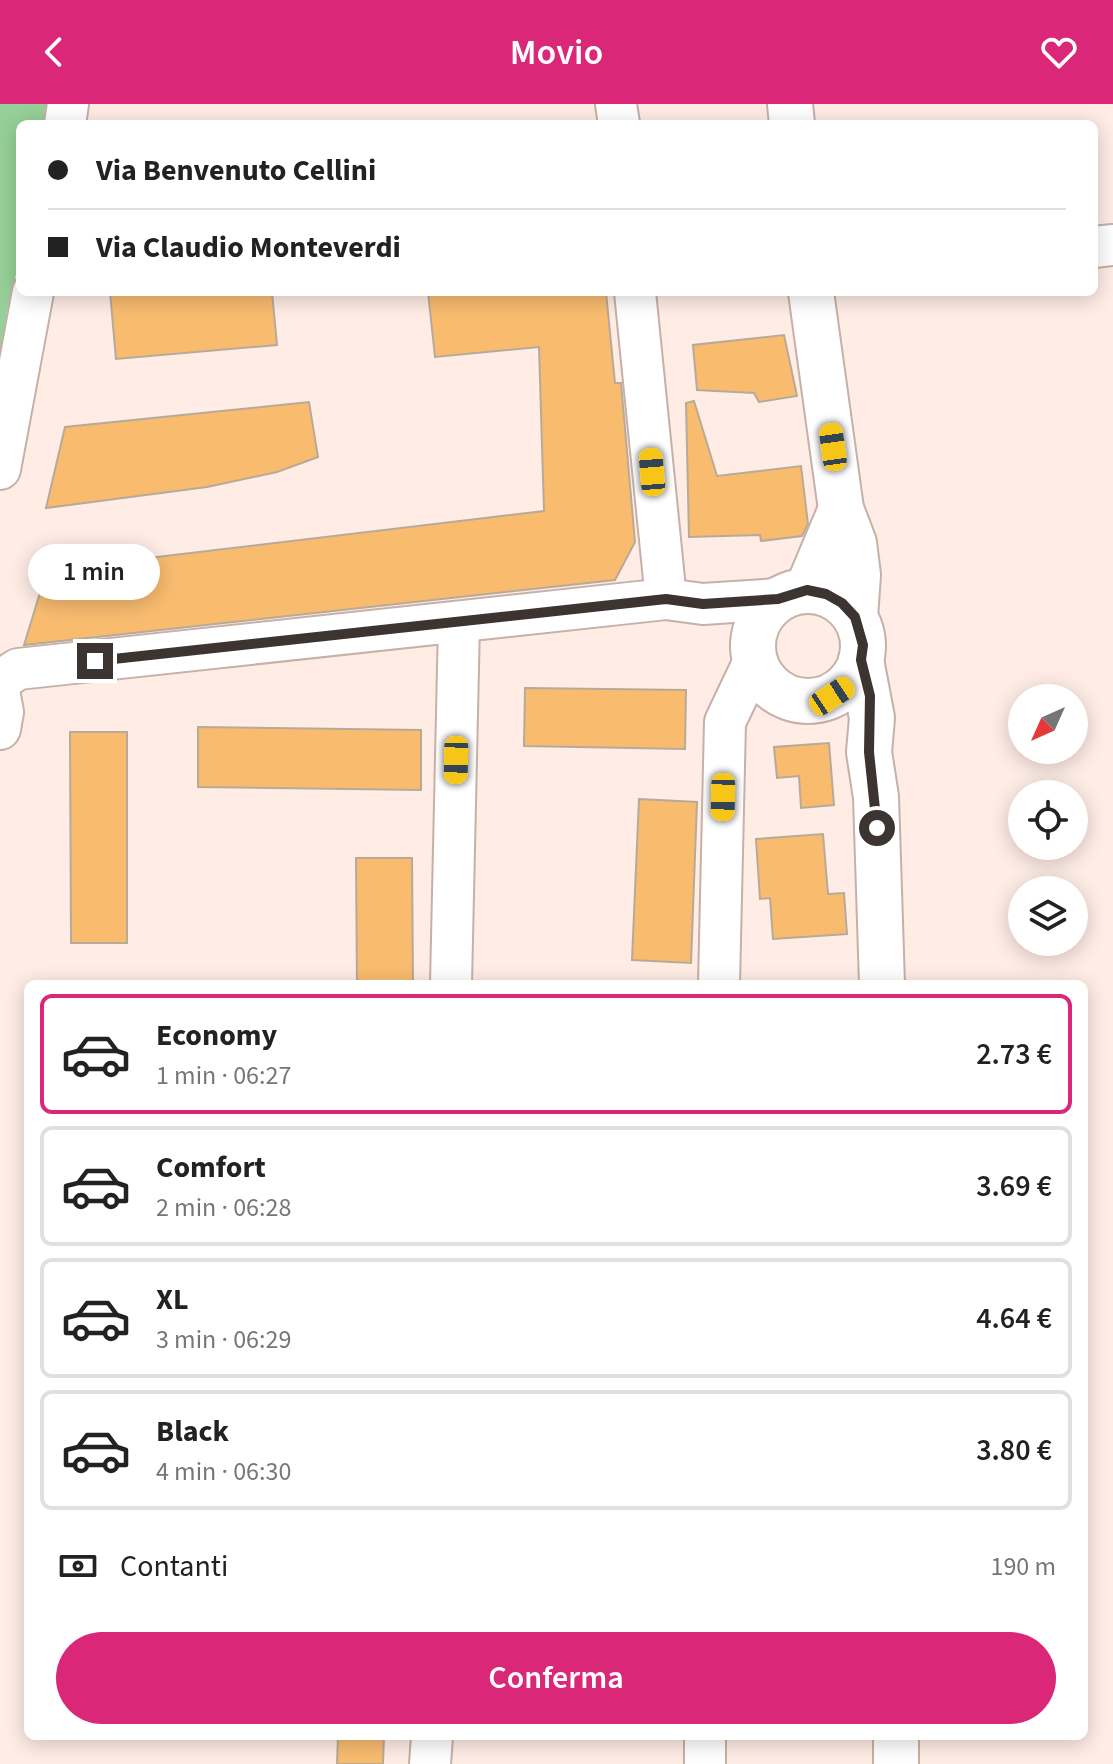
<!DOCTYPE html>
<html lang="it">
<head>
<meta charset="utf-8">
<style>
	:root { --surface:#fff; --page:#f6f6f6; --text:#222; --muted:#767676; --line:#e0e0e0; --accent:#db2777 }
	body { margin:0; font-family:"Source Sans 3",sans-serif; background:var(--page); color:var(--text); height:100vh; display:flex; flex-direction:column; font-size:30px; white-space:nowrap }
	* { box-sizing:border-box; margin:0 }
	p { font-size:26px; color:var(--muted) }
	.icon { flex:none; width:44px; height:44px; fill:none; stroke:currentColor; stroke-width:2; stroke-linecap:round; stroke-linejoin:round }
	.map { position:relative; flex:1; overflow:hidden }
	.details { position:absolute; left:24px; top:876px; width:1064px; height:760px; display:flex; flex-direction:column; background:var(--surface); border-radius:12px; box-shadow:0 4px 20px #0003 }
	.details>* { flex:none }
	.banner { position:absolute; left:16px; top:16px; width:1082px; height:176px; border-radius:12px; box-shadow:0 4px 20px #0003; display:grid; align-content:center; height:176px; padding:0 32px; background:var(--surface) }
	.needle { width:52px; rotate:225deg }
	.controls { position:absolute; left:1008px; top:580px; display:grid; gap:16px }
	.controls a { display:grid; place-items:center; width:80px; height:80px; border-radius:50%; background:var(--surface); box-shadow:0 4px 20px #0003; font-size:40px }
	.end { position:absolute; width:36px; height:36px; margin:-18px; border:10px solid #3c3431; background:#fff; box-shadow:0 0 0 4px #fff }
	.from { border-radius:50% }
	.bubble { position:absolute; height:56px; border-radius:28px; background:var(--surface); box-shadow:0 4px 20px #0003; font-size:26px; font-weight:600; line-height:56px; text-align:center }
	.car { position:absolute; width:24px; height:48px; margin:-24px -12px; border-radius:10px; box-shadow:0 0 6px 2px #0007; background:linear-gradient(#f5c518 24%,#345 0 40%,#f5c518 0 76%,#345 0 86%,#f5c518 0) }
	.banner b { display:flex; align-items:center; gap:28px; height:76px; font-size:30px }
	.banner b+b { border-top:2px solid var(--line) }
	.banner i { width:20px; height:20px; background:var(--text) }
	ul { padding:14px 0 0; list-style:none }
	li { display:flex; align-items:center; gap:24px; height:120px; margin:0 16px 12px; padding:0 16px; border:4px solid var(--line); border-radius:12px }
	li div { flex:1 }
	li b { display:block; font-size:30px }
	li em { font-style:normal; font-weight:600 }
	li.on { border-color:var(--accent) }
	li>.icon { width:72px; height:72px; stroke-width:1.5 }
	.pay { display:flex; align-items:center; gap:20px; height:88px; padding:0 32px; font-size:30px }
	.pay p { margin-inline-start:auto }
	.action { display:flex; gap:16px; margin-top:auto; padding:16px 32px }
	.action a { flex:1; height:92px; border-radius:48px; background:var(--accent); color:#fff; font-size:32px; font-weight:600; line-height:92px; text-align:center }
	header { display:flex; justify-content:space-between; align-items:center; height:104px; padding:0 32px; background:var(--accent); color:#fff; font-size:36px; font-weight:600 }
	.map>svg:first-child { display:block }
	.green { fill:#96d098 }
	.building { fill:#f9bc6f; stroke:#b7aa9a; stroke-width:2 }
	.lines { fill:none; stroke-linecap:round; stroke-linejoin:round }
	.street-casing { stroke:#c5b1a8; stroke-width:44 }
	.secondary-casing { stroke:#c5b1a8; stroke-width:48 }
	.street { stroke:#fff; stroke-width:40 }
	.secondary { stroke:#fff; stroke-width:44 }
	.route { stroke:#3c3431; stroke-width:10 }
</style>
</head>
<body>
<header><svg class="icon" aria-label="back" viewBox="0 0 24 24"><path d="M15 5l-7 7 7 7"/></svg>Movio<svg class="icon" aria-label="heart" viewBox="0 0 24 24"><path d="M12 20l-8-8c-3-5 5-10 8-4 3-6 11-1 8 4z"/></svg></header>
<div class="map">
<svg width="1113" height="1660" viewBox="0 0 1113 1660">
	<rect width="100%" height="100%" fill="#feece5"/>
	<!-- green -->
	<polygon class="green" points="0,0 49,0 45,20 20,20 20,149 0,253"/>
	<!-- building -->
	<g class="building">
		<polygon points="110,188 272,188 277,241 116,255"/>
		<polygon points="428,188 606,188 615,279 621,279 635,438 615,476 24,541 47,466 544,407 539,243 435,253"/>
		<polygon points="784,231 797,292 759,298 754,289 697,286 693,241"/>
		<polygon points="694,297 717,372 801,362 808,420 802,432 761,437 760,431 689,433 686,299"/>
		<polygon points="309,298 318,353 277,368 207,383 46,404 65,323"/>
		<polygon points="525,584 686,586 685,645 524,642"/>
		<polygon points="198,623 421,626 421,686 198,683"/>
		<polygon points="70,628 127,628 127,839 71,839"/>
		<polygon points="829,639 834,701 801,704 799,672 777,674 774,643"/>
		<polygon points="639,695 697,698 691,859 632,856"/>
		<polygon points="823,730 828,790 844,789 847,830 773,835 770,794 760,795 756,735"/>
		<polygon points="356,754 412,754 413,880 357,880"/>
		<polygon points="338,1632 384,1632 383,1660 337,1660"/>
	</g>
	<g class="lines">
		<defs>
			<g id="street">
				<polyline points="616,0 619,20"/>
				<polyline points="65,20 68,0"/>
				<polyline points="1094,143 1113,141"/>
				<polyline points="635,188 666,495"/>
				<polyline points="0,365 33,188"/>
				<polyline points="0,577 18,565 666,495 703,500 778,495"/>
				<polyline points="0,592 3,608 0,625"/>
				<polyline points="451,880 459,519"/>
				<polyline points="719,880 725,618 754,557"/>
				<polyline points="430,1660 432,1632"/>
				<polyline points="705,1660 705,1632"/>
			</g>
			<g id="secondary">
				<polyline points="790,0 792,20"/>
				<polyline points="811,188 841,405 854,439 858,471 855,513"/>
				<polyline points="807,486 841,405"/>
				<circle cx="808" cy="542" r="55"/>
				<polyline points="861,556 872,614 869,648 876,693 882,880"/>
				<polyline points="896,1660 896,1632"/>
			</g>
		</defs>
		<!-- street casing -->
		<use href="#street" class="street-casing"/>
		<!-- secondary casing -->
		<use href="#secondary" class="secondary-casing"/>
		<!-- street -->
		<use href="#street" class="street"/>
		<!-- secondary -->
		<use href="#secondary" class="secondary"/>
	</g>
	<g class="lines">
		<!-- route -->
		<polyline class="route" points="95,557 666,495 703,500 778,495 807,486 826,490 842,499 855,513 863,541 861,556 870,592 869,648 877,724"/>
	</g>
</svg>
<div class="controls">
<a><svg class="needle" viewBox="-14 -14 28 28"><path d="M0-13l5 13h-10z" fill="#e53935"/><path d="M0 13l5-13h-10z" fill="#767676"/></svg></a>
<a><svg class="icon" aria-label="locate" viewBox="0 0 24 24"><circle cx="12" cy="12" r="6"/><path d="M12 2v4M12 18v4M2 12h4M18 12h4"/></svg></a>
<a><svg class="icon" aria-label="layers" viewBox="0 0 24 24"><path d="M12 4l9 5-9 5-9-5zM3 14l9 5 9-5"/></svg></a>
</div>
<i class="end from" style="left:877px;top:724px"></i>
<i class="end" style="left:95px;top:557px"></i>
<div class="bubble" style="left:28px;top:440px;width:132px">1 min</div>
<i class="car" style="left:833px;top:343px;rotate:352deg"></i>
<i class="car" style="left:652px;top:368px;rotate:355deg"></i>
<i class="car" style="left:832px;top:592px;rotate:57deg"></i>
<i class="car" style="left:456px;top:656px;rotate:181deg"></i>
<i class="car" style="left:723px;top:693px;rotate:181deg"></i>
<div class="banner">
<b><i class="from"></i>Via Benvenuto Cellini</b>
<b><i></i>Via Claudio Monteverdi</b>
</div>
<section class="details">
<ul>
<li class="on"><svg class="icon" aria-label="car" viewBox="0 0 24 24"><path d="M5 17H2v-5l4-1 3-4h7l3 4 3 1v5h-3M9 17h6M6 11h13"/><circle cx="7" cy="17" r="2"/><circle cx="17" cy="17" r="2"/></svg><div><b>Economy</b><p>1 min · 06:27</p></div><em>2.73 €</em></li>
<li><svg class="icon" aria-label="car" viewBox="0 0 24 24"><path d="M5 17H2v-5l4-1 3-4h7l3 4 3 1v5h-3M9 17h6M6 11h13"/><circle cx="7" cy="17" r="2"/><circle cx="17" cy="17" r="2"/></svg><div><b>Comfort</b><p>2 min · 06:28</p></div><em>3.69 €</em></li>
<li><svg class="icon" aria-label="car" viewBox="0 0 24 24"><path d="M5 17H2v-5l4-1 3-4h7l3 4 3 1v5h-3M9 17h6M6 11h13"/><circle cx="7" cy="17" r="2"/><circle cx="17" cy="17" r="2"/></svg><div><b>XL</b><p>3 min · 06:29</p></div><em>4.64 €</em></li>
<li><svg class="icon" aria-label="car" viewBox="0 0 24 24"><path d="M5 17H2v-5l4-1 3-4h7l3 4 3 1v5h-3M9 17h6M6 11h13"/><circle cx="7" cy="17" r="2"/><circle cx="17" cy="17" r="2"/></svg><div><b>Black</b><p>4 min · 06:30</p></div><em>3.80 €</em></li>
</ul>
<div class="pay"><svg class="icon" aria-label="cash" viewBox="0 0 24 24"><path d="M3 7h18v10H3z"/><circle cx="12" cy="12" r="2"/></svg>Contanti<p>190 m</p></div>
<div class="action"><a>Conferma</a></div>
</section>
</div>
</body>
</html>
